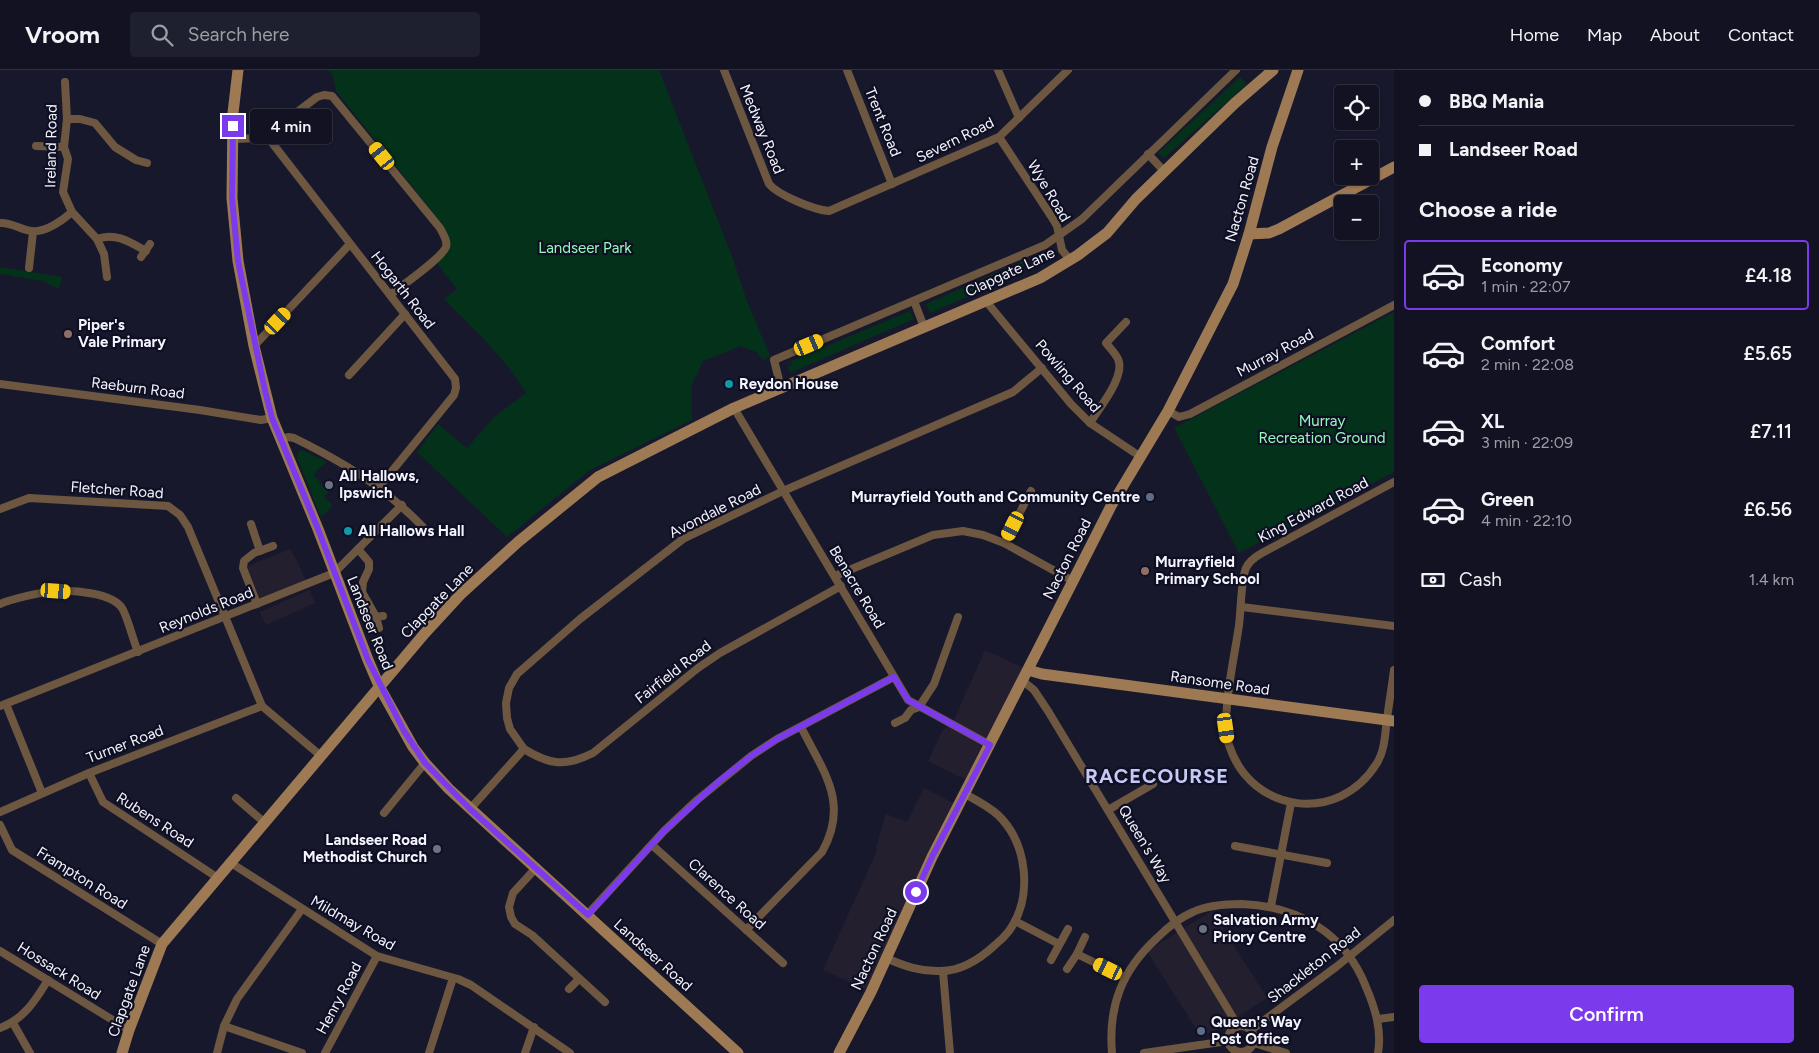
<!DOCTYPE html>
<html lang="en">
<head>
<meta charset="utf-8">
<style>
	:root { --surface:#121222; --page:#1f202f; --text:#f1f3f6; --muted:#9c9ea5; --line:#313240; --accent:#7c3aed }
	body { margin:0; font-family:Figtree,sans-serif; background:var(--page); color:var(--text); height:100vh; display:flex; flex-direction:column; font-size:19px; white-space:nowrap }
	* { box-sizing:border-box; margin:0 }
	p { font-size:16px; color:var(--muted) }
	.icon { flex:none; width:28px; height:28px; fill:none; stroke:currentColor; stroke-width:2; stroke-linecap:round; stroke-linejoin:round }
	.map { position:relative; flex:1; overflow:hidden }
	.sheet { display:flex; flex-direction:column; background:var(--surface); width:425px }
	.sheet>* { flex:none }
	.hud { display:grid; align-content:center; height:110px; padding:0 25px; background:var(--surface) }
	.buttons { position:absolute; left:1334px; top:15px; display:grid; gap:10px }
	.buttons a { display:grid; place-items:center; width:45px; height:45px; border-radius:5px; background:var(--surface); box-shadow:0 1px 4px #0004,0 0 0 1px var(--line); font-size:25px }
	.end { position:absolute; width:22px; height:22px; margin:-11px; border:6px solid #7c3aed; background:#fff; box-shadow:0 0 0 2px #fff }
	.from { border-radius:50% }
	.bubble { position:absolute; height:35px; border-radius:5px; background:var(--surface); box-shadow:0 1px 4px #0004,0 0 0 1px var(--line); font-size:16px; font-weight:600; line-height:35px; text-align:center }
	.car { position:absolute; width:15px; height:30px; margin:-15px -8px; border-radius:6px; box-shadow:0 0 4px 1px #0007; background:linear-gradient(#f5c518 24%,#345 0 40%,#f5c518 0 76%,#345 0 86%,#f5c518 0) }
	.hud b { display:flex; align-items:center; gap:18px; height:48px; font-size:19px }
	.hud b+b { border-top:1px solid var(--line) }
	.hud i { width:12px; height:12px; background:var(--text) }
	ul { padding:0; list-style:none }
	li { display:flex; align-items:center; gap:15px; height:70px; margin:0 10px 8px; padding:0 15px; border:2px solid transparent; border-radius:5px }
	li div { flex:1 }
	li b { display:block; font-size:19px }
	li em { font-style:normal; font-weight:600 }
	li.active { border-color:var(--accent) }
	li>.icon { width:45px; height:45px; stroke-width:1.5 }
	h2 { padding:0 25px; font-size:22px; line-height:60px }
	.pay { display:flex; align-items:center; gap:12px; height:55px; padding:0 25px; font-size:19px }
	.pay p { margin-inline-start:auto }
	.primary-button { display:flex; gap:10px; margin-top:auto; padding:10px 25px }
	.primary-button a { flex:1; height:58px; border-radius:5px; background:var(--accent); color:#fff; font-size:20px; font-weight:600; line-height:58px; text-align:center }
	header { display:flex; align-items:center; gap:30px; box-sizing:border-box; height:70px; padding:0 25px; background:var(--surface); border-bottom:1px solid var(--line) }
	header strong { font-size:24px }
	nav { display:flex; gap:28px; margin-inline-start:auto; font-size:18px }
	.search { width:350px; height:45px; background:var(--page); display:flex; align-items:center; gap:12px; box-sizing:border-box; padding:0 18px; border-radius:5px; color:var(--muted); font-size:19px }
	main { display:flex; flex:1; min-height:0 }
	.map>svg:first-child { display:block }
	.commercial { fill:#231f2f }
	.green { fill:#043119 }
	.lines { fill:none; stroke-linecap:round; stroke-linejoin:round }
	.street { stroke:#6d5740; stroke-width:8 }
	.secondary { stroke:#9d7954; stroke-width:11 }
	.route { stroke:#7c3aed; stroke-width:6 }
	.education-dot { fill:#8d6e63; stroke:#0f0f23; stroke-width:2 }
	.culture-dot { fill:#0f9aa8; stroke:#0f0f23; stroke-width:2 }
	.worship-dot { fill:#6b7280; stroke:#0f0f23; stroke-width:2 }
	.service-dot { fill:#5c6f8a; stroke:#0f0f23; stroke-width:2 }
	.labels { text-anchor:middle; stroke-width:4.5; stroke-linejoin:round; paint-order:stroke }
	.street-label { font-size:15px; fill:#f3f4fd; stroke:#0f0f23 }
	.park-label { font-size:15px; fill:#95f9b9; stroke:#0f0f23 }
	.poi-label { font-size:15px; font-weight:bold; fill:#f3f4fd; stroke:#0f0f23; text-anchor:start }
	.district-label { font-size:20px; font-weight:bold; letter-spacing:1px; fill:#c4caf5; stroke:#0f0f23 }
</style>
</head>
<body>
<header>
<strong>Vroom</strong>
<div class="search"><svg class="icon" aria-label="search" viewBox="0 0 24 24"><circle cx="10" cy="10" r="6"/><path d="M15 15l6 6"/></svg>Search here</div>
<nav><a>Home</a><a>Map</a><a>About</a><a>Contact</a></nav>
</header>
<main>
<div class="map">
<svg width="1394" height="983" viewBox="0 0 1394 983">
	<rect width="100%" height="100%" fill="#18182d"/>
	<!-- commercial -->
	<g class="commercial">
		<polygon points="290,479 294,485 306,511 258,528 246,497"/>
		<polygon points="309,520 315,533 266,555 260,542"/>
		<polygon points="985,580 1028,600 971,712 928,691 943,660 954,650"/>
		<polygon points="924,718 959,736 871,922 823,900 877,781 876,778 886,744 907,752"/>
		<polygon points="1212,841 1267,928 1214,962 1200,965 1147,881"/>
	</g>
	<!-- green -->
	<g class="green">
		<path d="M328 0H659L733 189 747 231 770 286 763 290 756 282 741 276 703 291 691 317 692 350 590 400 507 467 417 382 438 354 467 378 494 347 526 323C504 287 474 259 444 229L457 219 436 192C445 186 451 181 450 168L447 169 445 158 336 21 333 6Z"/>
		<polygon points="1240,7 1247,14 1164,88 1158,83"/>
		<polygon points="1027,189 1019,204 930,243 926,234"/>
		<polygon points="0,197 62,207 59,219 43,211 0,204"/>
		<polygon points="910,241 914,249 790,303 788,297 793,294 792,292 787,294 786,293"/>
		<polygon points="1394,242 1394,402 1239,483 1174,358"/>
		<polygon points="302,380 327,392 313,404 328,422 324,426 333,436 321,447 297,387 299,381"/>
	</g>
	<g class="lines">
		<!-- street -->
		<g class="street">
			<path d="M724 0 769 114C778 125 814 140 829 141L999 67 1068 0"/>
			<polyline points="847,0 892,114"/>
			<polyline points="998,0 1019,48"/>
			<polyline points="65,12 67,49 64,77 68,89 63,122 72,142 97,169 104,184 107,207"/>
			<polyline points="67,49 80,49 95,53 115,77 136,90 147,93"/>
			<polyline points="999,67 1051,146 1057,156 1062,180 1070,190"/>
			<path d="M267 68 272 61 317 27 324 25 332 26 440 158C443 164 448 171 446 177 441 189 401 216 390 225"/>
			<polyline points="233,69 267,68 273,74 455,309 456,318 454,325 379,417"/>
			<polyline points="36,76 64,77"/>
			<polyline points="1148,84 1164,101"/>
			<path d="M0 153C11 152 21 160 32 161 45 163 63 150 72 142"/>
			<path d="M97 169C115 162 130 172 146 181"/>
			<polyline points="141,187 150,174"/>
			<polyline points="29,198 33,162"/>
			<polyline points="985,230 1071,334 1090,353 1141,387"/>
			<polyline points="914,231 924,257"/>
			<polyline points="254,276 350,174"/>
			<polyline points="349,305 405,244"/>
			<polyline points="0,314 200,340 261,350 272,348"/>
			<polyline points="781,318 774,290 1045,175 1082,149 1236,0"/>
			<polyline points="734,338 908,630 990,675"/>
			<polyline points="1168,341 1179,347 1190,344 1394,235"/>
			<path d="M1090 353C1099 338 1126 306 1118 289 1115 283 1110 278 1106 273L1126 252"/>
			<path d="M281 369 288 367 294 368C345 393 383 416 423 457"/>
			<path d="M1394 412 1262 483C1255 487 1249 491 1246 498 1241 508 1241 541 1239 555 1235 585 1220 648 1229 675 1251 744 1339 755 1377 693 1385 680 1385 664 1387 649 1389 633 1392 616 1394 600"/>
			<polyline points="0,439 29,428 168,436 180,445 188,457 262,636 321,686"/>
			<polyline points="251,454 260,481"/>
			<polyline points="1004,473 1031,421"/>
			<polyline points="358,479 369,492 369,499 363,512 362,522 376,547 383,546"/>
			<polyline points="835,506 933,465 963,461 983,465 1004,473 1073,511"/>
			<path d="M0 534C14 528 42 522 57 521 74 520 112 523 122 538 128 548 133 570 138 582"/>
			<polyline points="257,534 243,498 244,491 254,483 273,476"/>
			<polyline points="1242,537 1394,556"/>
			<polyline points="376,547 379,558"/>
			<polyline points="1023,611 1034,620 1048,641 1238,956"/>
			<polyline points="6,634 42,723"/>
			<polyline points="0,636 334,503 402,435"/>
			<polyline points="895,653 905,648 911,640 919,637 934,614 958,547"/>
			<path d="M524 679C550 695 565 697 593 683L698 598 720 583 841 516"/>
			<polyline points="89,703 103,732 218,808"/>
			<polyline points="236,728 265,753"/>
			<polyline points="470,739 524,679 510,659 507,648 506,633 509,618 517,604 580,549 683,469 783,421 1013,322 1042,298"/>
			<polyline points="1108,740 1153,714"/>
			<polyline points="0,742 89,703 262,636"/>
			<polyline points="384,743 425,693"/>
			<polyline points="0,755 12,780 162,874"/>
			<polyline points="652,775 783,893"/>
			<polyline points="1235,776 1327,793"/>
			<polyline points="231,793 377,886 458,909 471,915 570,983"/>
			<polyline points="536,798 513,823 509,837 511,847 515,854 532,865 605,932"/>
			<polyline points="1271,836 1291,733"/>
			<polyline points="587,845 664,761 697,730 751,686 777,669 894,607"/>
			<polyline points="1015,851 1059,874"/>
			<path d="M746 860 822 782C850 733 823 701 801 657"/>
			<polyline points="0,881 129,960"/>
			<polyline points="1077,884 1085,867"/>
			<path d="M886 888C904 896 921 902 941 901 962 901 981 888 995 875 1000 871 1005 866 1009 861 1033 827 1028 774 998 745 988 736 976 730 965 724"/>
			<polyline points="1051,890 1068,859"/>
			<polyline points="1067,899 1077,884 1124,907"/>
			<polyline points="943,902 950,983"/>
			<polyline points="569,919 579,909"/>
			<polyline points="1378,949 1394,947"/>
			<polyline points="13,953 30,983"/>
			<circle cx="1241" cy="969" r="13"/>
			<polyline points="224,956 302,983"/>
			<path d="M0 958C24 949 35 931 48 910"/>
			<polyline points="1251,960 1336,897 1394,850"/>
			<polyline points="1254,973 1286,983"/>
			<polyline points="217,983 224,956 237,929 302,839"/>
			<polyline points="325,983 377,886"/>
			<polyline points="429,983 453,908"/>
			<polyline points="525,983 534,957"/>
			<path d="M1112 983C1108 936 1122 900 1157 868 1168 857 1179 848 1193 842 1208 835 1226 834 1242 834 1298 836 1345 863 1366 917 1375 938 1382 960 1378 983"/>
			<polyline points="1144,983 1228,971"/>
		</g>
		<!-- secondary -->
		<g class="secondary">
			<polyline points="238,0 233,43 232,128 238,191 254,276 272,348 318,459 368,590 380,618 413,677 425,693 449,719 738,983"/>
			<polyline points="1249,164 1269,163 1279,159 1394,97"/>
			<polyline points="1028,600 1042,604 1394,651"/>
			<polyline points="122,983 129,960 162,874 425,563 460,525 518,472 598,407 734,338 1040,208 1078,185 1107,163 1136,129 1235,33 1273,0"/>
			<polyline points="839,983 871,922 932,787 1073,511 1111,436 1168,341 1233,214 1249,164 1272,77 1298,0"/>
		</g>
	</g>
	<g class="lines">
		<!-- route -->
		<polyline class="route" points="233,56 232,128 238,191 265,321 272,348 318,459 368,590 404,661 425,693 470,739 588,845 664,761 719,711 751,686 777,669 894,607 908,630 990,675 932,787 916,822"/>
	</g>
	<!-- markers -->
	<g class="education-dot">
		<circle cx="68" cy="264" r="5"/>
		<circle cx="1145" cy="501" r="5"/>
	</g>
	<g class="culture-dot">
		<circle cx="729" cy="314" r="5"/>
		<circle cx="348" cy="461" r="5"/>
	</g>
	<g class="worship-dot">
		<circle cx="329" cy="415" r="5"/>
		<circle cx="437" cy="779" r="5"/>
		<circle cx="1203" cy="859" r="5"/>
	</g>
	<g class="service-dot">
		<circle cx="1150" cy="427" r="5"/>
		<circle cx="1201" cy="961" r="5"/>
	</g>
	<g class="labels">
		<!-- street labels -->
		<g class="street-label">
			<text transform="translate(883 52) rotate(68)" y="5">Trent Road</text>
			<text transform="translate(762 59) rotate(68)" y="5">Medway Road</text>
			<text transform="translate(955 70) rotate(-26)" y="5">Severn Road</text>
			<text transform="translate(51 76) rotate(-89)" y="5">Ireland Road</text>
			<text transform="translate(1049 121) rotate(59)" y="5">Wye Road</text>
			<text transform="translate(1242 129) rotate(-74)" y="5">Nacton Road</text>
			<text transform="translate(1010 202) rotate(-25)" y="5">Clapgate Lane</text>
			<text transform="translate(403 220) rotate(52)" y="5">Hogarth Road</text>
			<text transform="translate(1275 283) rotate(-28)" y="5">Murray Road</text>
			<text transform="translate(1068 306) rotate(49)" y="5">Powling Road</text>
			<text transform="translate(138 318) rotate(7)" y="5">Raeburn Road</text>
			<text transform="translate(117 420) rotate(4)" y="5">Fletcher Road</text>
			<text transform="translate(1313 440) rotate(-28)" y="5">King Edward Road</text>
			<text transform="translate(715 441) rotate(-27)" y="5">Avondale Road</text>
			<text transform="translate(1067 489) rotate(-63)" y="5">Nacton Road</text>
			<text transform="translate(857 517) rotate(59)" y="5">Benacre Road</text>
			<text transform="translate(437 531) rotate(-46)" y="5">Clapgate Lane</text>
			<text transform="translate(206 540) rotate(-22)" y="5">Reynolds Road</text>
			<text transform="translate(370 553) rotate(68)" y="5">Landseer Road</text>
			<text transform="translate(673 602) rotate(-38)" y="5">Fairfield Road</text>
			<text transform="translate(1220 613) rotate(8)" y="5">Ransome Road</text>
			<text transform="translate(125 674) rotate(-21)" y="5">Turner Road</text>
			<text transform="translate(155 750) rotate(33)" y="5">Rubens Road</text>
			<text transform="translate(1145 774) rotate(59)" y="5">Queen's Way</text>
			<text transform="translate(82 808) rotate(32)" y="5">Frampton Road</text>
			<text transform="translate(727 824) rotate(42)" y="5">Clarence Road</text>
			<text transform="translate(353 853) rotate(30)" y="5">Mildmay Road</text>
			<text transform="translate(874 879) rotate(-65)" y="5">Nacton Road</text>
			<text transform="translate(653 885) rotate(42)" y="5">Landseer Road</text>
			<text transform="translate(1314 895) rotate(-38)" y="5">Shackleton Road</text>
			<text transform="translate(59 901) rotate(32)" y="5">Hossack Road</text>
			<text transform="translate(129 921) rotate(-70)" y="5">Clapgate Lane</text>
			<text transform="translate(339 928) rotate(-62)" y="5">Henry Road</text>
		</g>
		<!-- park labels -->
		<g class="park-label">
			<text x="585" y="183">Landseer Park</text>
			<text x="1322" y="356">Murray<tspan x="1322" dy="17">Recreation Ground</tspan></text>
		</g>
		<!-- poi labels -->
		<g class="poi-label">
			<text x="78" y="260">Piper's<tspan x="78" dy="17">Vale Primary</tspan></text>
			<text x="739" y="319">Reydon House</text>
			<text x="339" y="411">All Hallows,<tspan x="339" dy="17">Ipswich</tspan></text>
			<text x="1140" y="432" text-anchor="end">Murrayfield Youth and Community Centre</text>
			<text x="358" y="466">All Hallows Hall</text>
			<text x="1155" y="497">Murrayfield<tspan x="1155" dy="17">Primary School</tspan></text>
			<text x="427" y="775" text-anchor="end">Landseer Road<tspan x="427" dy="17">Methodist Church</tspan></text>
			<text x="1213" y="855">Salvation Army<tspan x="1213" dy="17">Priory Centre</tspan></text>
			<text x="1211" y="957">Queen's Way<tspan x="1211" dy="17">Post Office</tspan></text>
		</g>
		<!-- district labels -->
		<g class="district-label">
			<text x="1157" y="713">RACECOURSE</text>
		</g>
	</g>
</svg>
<div class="buttons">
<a><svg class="icon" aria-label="locate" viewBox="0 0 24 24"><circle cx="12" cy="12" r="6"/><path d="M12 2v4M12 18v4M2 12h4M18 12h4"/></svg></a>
<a>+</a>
<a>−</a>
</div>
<i class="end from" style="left:916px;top:822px"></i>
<i class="end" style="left:233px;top:56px"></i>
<div class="bubble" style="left:250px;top:39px;width:82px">4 min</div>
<i class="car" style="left:382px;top:86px;rotate:321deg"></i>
<i class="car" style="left:278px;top:251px;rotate:43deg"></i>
<i class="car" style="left:809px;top:275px;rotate:67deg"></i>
<i class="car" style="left:1013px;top:456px;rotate:207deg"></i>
<i class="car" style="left:56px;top:521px;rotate:94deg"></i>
<i class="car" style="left:1226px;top:658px;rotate:172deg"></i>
<i class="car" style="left:1108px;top:899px;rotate:296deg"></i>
</div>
<section class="sheet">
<div class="hud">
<b><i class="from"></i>BBQ Mania</b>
<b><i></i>Landseer Road</b>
</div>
<h2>Choose a ride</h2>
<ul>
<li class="active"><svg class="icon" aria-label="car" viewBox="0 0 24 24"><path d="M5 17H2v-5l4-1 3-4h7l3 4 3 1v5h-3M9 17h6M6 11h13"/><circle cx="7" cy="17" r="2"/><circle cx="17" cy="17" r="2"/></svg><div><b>Economy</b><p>1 min · 22:07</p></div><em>£4.18</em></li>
<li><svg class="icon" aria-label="car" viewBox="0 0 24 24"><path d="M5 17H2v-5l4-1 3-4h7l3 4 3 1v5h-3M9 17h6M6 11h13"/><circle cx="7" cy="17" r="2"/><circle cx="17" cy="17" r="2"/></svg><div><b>Comfort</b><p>2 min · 22:08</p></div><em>£5.65</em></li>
<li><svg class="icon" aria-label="car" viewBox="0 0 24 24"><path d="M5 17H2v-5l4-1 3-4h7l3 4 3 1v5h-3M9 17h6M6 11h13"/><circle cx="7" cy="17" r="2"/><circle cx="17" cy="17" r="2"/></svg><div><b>XL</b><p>3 min · 22:09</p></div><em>£7.11</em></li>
<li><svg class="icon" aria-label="car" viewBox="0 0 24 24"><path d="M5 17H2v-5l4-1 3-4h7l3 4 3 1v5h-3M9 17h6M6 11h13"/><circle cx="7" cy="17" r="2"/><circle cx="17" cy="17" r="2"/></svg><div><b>Green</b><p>4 min · 22:10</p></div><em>£6.56</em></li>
</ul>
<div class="pay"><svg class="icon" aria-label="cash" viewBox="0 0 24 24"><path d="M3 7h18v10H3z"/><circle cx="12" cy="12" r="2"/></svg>Cash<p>1.4 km</p></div>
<div class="primary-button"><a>Confirm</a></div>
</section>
</main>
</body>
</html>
